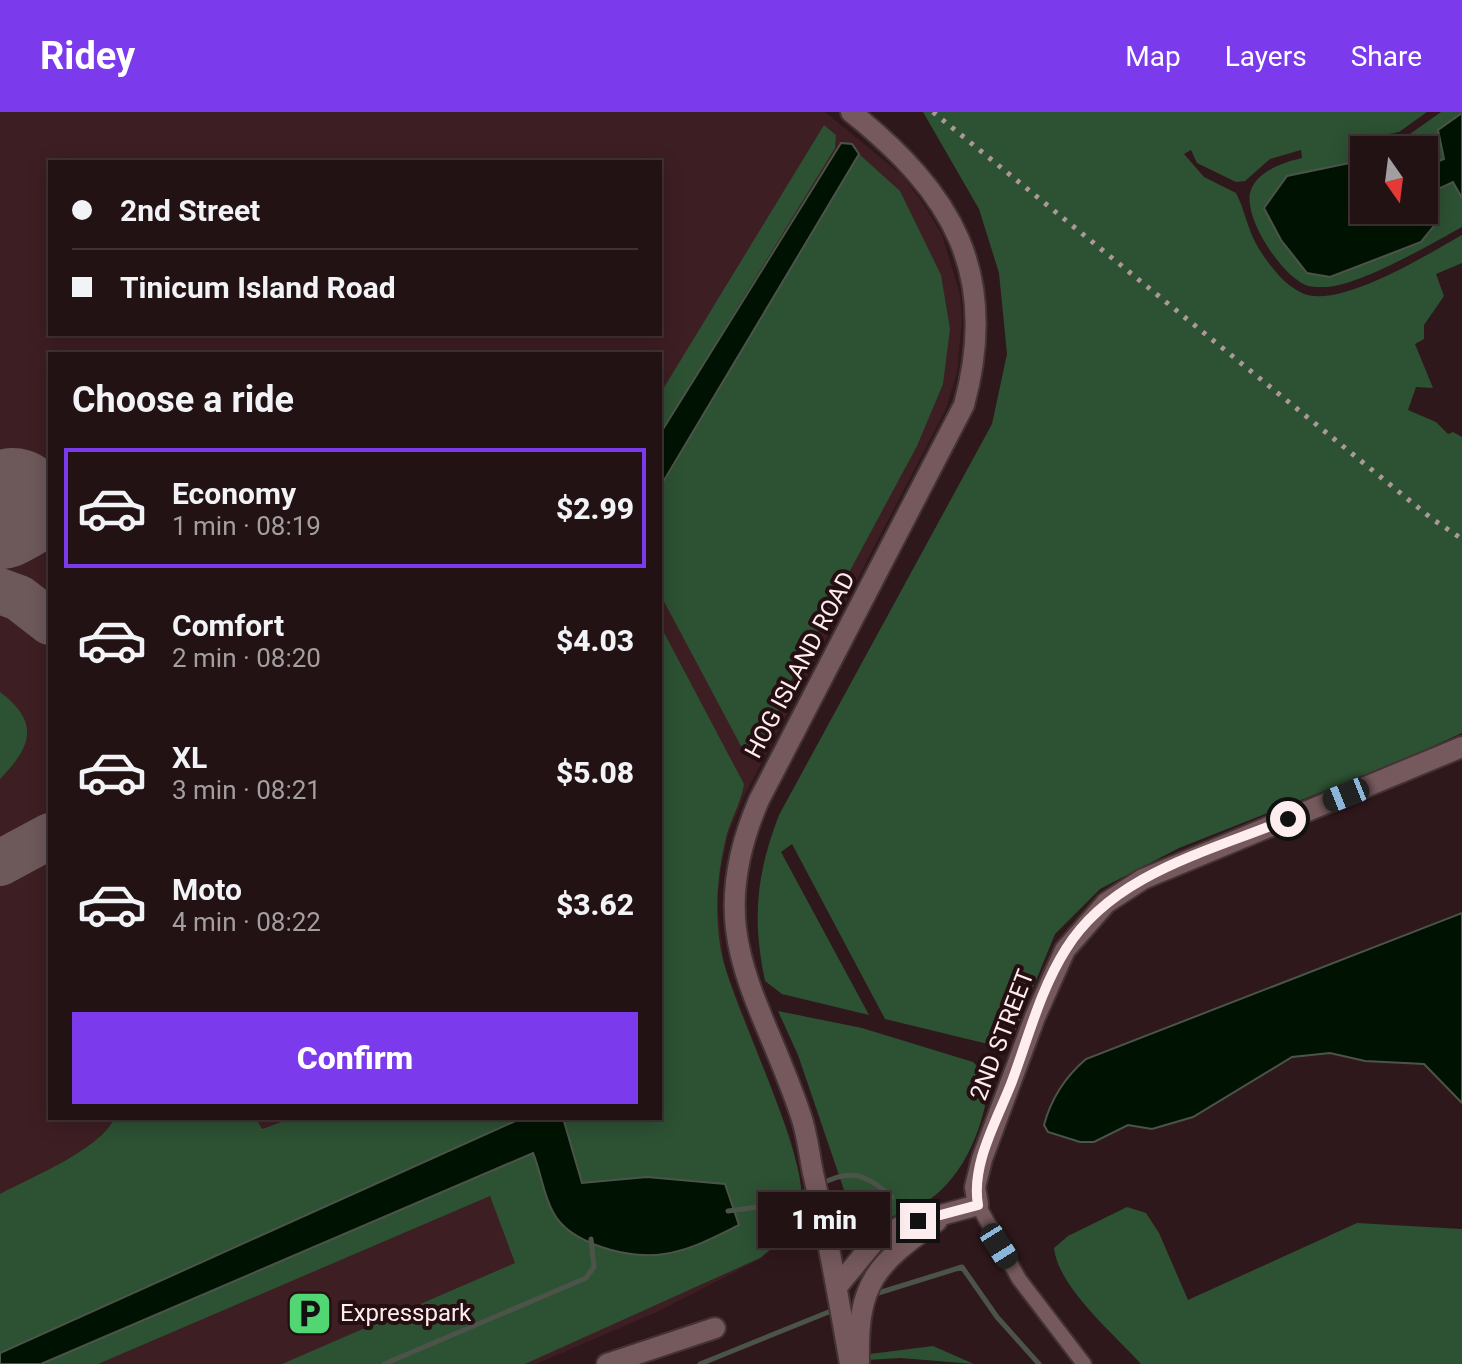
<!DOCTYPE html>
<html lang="en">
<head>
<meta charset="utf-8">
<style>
	:root { --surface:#231214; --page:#2f2022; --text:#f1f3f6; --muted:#a39ea0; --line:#403234; --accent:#7c3aed }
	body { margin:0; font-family:Roboto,sans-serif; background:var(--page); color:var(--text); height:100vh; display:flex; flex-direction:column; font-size:30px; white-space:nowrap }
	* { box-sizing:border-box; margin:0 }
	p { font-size:26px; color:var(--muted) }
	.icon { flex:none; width:44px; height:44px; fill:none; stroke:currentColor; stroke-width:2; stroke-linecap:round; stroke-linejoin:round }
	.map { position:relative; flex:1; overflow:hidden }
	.details { position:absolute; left:48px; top:240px; width:614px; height:768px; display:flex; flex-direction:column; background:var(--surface); border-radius:0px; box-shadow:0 4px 20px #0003,0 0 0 2px var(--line) }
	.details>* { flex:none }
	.banner { position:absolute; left:48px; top:48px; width:614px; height:176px; border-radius:0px; box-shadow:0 4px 20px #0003,0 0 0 2px var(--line); display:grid; align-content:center; height:176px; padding:0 24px; background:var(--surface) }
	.needle { width:52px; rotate:166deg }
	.tools { position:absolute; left:1350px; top:24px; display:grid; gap:16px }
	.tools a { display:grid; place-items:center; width:88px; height:88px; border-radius:0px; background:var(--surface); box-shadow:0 4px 20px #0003,0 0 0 2px var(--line); font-size:40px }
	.end { position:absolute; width:36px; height:36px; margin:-18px; border:10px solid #feedee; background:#111; box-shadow:0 0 0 4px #111 }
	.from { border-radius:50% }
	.bubble { position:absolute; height:56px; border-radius:0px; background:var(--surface); box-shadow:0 4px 20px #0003,0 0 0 2px var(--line); font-size:26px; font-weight:800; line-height:56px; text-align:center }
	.car { position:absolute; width:24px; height:48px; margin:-24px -12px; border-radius:10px; box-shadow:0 0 6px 2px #0007; background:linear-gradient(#222 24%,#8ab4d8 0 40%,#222 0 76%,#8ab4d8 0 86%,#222 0) }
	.banner b { display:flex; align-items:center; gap:28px; height:76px; font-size:30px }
	.banner b+b { border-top:2px solid var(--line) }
	.banner i { width:20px; height:20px; background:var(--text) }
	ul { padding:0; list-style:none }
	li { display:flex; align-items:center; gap:24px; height:120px; margin:0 16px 12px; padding:0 8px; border:4px solid transparent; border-radius:0px }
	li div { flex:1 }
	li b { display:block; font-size:30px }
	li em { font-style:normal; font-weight:800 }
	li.selected { border-color:var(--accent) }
	li>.icon { width:72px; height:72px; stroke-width:1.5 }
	h2 { padding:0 24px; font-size:36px; line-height:96px }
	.cta { display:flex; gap:16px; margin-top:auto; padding:16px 24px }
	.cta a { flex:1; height:92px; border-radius:0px; background:var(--accent); color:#fff; font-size:32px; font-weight:800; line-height:92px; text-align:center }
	header { display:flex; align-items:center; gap:48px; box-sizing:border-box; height:112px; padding:0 40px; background:var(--accent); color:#fff }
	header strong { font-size:38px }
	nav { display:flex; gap:44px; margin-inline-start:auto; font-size:28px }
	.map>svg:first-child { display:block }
	.built { fill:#3d1e23; fill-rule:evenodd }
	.green { fill:#2d5133; fill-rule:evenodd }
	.water { fill:#001302; stroke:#4c5449; stroke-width:2 }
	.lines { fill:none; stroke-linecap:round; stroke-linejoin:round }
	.stream { stroke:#4c5449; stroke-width:5 }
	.taxiway { stroke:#6d585a; stroke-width:46 }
	.runway { stroke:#6d585a; stroke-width:114 }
	.street-casing { stroke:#443334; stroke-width:18 }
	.secondary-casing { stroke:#443334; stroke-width:24 }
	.street { stroke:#75595c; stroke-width:14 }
	.secondary { stroke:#75595c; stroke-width:20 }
	.rail { stroke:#ab9899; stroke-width:5; stroke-dasharray:4 8; stroke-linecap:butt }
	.route { stroke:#feedee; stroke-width:10 }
	.labels { text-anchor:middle; stroke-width:8; stroke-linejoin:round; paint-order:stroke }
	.street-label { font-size:24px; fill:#feedee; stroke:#250f12 }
	.poi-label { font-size:24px; fill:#feedee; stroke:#250f12; text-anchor:start }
</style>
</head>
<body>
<header>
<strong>Ridey</strong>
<nav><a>Map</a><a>Layers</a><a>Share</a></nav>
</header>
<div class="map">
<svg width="1462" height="1252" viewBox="0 0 1462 1252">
	<rect width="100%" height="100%" fill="#2f181b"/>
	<!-- built -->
	<path class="built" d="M0 0H825L903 64 924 93 942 123 960 182 962 207 957 261 945 299 743 686 727 726 721 757 717 788 724 853 790 1025 800 1064 801 1105 786 1126 760 1147 657 1200 536 1252H0ZM50 50H660V222H50ZM50 242H660V1006H50Z"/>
	<!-- green -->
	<g class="green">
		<path d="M923 0H1427L1399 20 1351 30 1352 38 1400 29 1441 0H1462V115C1431 132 1359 174 1326 175 1321 175 1312 175 1308 174 1283 166 1241 104 1251 78 1258 59 1284 50 1302 46L1301 38 1270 47 1245 69 1236 70 1197 51 1191 38 1184 42 1204 65 1236 81C1245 98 1247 117 1259 137 1270 154 1284 173 1302 181 1339 198 1428 142 1462 123V151L1436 162 1444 184 1424 213V227L1415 232 1433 276 1416 275 1408 298 1436 310 1448 322 1453 320 1462 325V621L1410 645 1179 736 1100 777 1055 822 1014 922 1007 930 992 933 885 907 792 732 781 740 869 903 782 882 765 869C752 806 756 764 779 703L992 312 1007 242 999 161 979 97ZM1364 38H1424V98H1364Z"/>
		<polygon points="824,13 836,23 835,36 660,322 660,282"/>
		<polygon points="859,42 900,79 941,163 950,217 943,272 917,334 787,576 769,623 752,634 741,634 660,482 660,375"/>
		<path d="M660 513 744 672C741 692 729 710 725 730 717 764 715 799 720 833 728 892 822 1062 798 1107 790 1122 773 1135 760 1146L525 1252H282L515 1151 490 1084 98 1252H41L533 1041 553 1102 647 1065 582 1071 563 1006H660Z"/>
		<path d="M0 580C41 611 31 635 0 667Z"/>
		<path d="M778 899 862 916 973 950 989 966C986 1010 965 1065 927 1089 906 1102 879 1108 857 1116L798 943Z"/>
		<path d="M115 1006H256L262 1017 293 1006H522L0 1241V1082C33 1064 98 1039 115 1006Z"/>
		<path d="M1127 1095 1146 1101 1159 1121 1188 1188 1357 1111 1462 1117V1252H1141C1114 1222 1058 1175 1054 1136L1068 1124Z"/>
		<polygon points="933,1234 974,1252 901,1246 866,1248 862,1243"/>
	</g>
	<!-- water -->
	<g class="water">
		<polygon points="1462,1 1462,86 1453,70 1427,82 1434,114 1421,130 1330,165 1307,161 1281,128 1264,96 1287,64 1364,48 1364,98 1424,98 1424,56 1444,47 1438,18"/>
		<polygon points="841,31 852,32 859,42 660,375 660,322"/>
		<path d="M1462 801V991L1424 952 1365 949 1330 941 1292 945 1193 1005 1152 1017 1128 1013 1094 1030H1080L1048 1020 1044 1013C1051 987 1065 965 1086 947Z"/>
		<path d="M522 1006H563L582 1071 647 1065 725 1072 739 1113C715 1125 691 1138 664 1142 631 1148 569 1132 553 1100 543 1082 541 1060 533 1041L41 1252H0V1241Z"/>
	</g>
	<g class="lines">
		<!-- stream -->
		<g class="stream">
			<path d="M819 1073C851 1056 866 1062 892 1085"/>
			<polyline points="728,1099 781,1092 810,1077"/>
			<polyline points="875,1182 962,1155 997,1205 1039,1252"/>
			<polyline points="384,1252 586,1166 594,1155 591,1127"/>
			<polyline points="700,1252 836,1197"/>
		</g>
		<!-- taxiway -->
		<g class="taxiway">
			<polyline points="0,479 19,486 50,510"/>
			<polyline points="0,751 50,724"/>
		</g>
		<!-- runway -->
		<polyline class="runway" points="0,400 13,393"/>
		<defs>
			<polyline id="street" points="978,1093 1019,1167 1084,1252"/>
			<g id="secondary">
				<polyline points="837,1175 874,1130 901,1114 978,1093 975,1075 982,1047 1035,905 1065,838 1106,791 1143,767 1462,635"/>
				<path d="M859 1249C857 1171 876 1152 937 1109"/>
				<polyline points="607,1252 715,1216"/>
				<path d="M850 1252C839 1188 828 1124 813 1061 809 1041 807 1020 800 1001 759 880 701 822 759 688L964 293C1000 160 952 81 851 0"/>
			</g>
		</defs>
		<!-- street casing -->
		<use href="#street" class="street-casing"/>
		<!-- secondary casing -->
		<use href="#secondary" class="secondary-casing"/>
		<!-- street -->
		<use href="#street" class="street"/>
		<!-- secondary -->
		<use href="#secondary" class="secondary"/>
		<!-- rail -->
		<polyline class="rail" points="933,0 1431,406 1462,427"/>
	</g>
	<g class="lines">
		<!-- route -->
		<path class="route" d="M918 1109 978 1093C971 1053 996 1010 1011 972 1028 927 1040 878 1066 837 1113 761 1211 739 1288 707"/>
	</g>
	<!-- icons -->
	<defs>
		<symbol id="parking-square" viewBox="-11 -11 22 22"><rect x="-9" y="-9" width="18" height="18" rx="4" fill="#52d673" stroke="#250f12"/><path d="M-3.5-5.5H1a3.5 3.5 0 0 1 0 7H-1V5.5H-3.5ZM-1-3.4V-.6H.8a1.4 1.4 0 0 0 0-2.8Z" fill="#111"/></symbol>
	</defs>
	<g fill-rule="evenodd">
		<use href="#parking-square" x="284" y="1176" width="51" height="51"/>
	</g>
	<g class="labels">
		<!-- street labels -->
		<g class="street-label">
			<text transform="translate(800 553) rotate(-62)" y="8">HOG ISLAND ROAD</text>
			<text transform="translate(1002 923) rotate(-69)" y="8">2ND STREET</text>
		</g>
		<!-- poi labels -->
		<g class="poi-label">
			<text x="340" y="1209">Expresspark</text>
		</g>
	</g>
</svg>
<div class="tools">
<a><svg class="needle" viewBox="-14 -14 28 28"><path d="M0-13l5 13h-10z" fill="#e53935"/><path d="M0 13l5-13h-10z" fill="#a39ea0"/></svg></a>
</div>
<i class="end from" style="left:1288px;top:707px"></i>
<i class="end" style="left:918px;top:1109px"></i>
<div class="bubble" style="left:758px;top:1080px;width:132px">1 min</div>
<i class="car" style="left:1346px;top:683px;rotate:248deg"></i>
<i class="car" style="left:999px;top:1134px;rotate:148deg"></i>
<div class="banner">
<b><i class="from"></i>2nd Street</b>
<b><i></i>Tinicum Island Road</b>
</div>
<section class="details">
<h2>Choose a ride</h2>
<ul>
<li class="selected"><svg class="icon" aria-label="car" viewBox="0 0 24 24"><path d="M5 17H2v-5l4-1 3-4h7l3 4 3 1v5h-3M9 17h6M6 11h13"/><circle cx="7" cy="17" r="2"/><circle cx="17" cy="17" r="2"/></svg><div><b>Economy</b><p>1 min · 08:19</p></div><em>$2.99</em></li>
<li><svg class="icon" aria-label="car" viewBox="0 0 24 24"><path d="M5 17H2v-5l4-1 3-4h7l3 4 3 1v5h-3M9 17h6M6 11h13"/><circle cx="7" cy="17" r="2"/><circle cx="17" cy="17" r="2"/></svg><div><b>Comfort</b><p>2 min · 08:20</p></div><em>$4.03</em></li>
<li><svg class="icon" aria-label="car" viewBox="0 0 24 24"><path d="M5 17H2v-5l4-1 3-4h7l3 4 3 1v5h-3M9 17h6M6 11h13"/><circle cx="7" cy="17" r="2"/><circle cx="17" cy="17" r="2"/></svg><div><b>XL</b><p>3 min · 08:21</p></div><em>$5.08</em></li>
<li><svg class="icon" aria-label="car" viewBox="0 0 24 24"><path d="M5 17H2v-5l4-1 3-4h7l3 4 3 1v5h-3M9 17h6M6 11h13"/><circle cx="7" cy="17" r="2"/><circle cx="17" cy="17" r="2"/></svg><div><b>Moto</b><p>4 min · 08:22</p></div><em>$3.62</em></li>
</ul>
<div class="cta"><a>Confirm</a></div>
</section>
</div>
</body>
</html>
